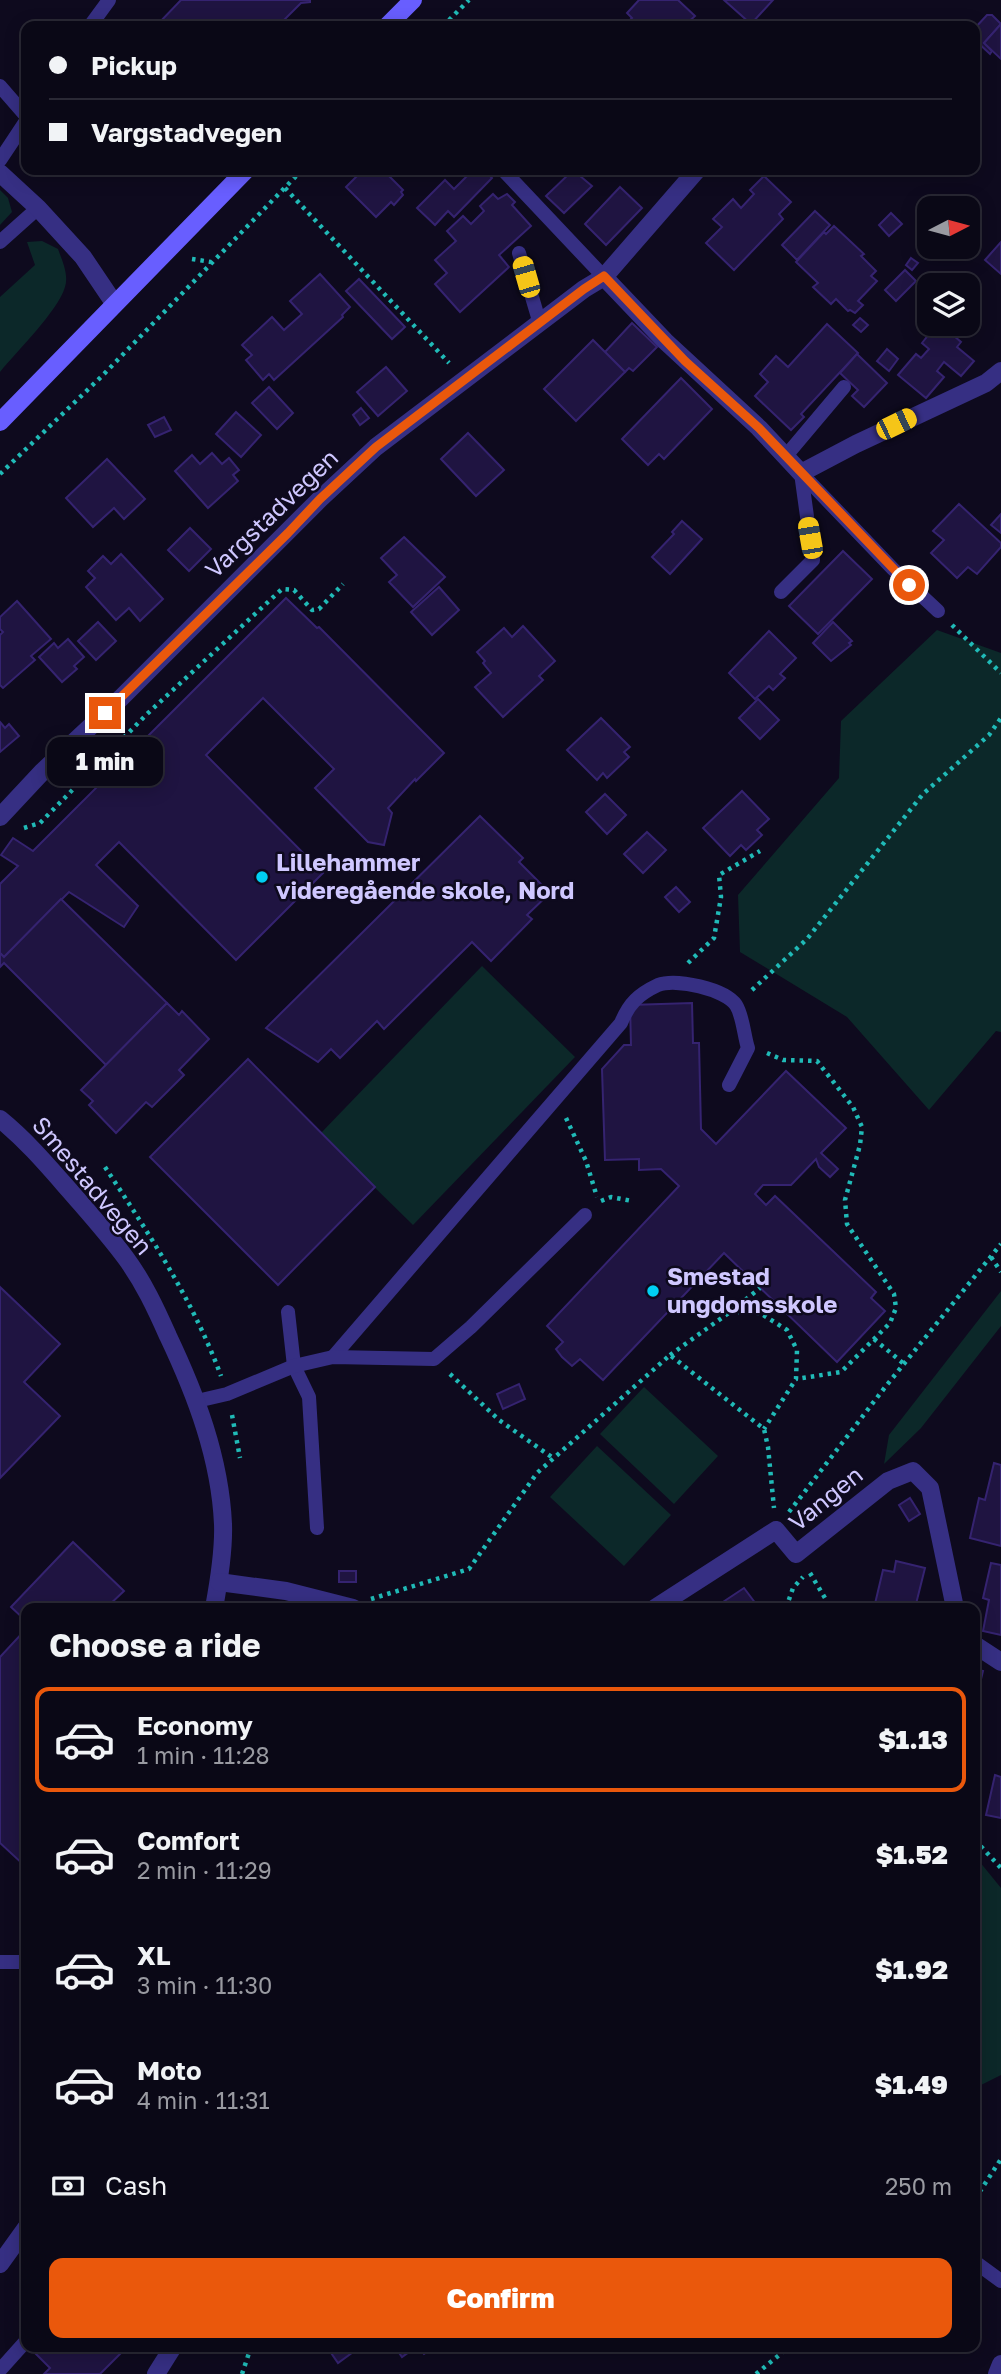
<!DOCTYPE html>
<html lang="en">
<head>
<meta charset="utf-8">
<style>
	:root { --surface:#0a0816; --page:#181623; --text:#f1f3f6; --muted:#999aa1; --line:#2a2935; --accent:#ea580c }
	body { margin:0; font-family:"Golos Text",sans-serif; background:var(--page); color:var(--text); height:100vh; display:flex; flex-direction:column; font-size:26px; white-space:nowrap }
	* { box-sizing:border-box; margin:0 }
	p { font-size:23px; color:var(--muted) }
	.icon { flex:none; width:38px; height:38px; fill:none; stroke:currentColor; stroke-width:2; stroke-linecap:round; stroke-linejoin:round }
	.map { position:relative; flex:1; overflow:hidden }
	.side { position:absolute; left:21px; top:1603px; width:959px; height:749px; display:flex; flex-direction:column; background:var(--surface); border-radius:14px; box-shadow:0 4px 18px #0003,0 0 0 2px var(--line) }
	.side>* { flex:none }
	.hud { position:absolute; left:21px; top:21px; width:959px; height:154px; border-radius:14px; box-shadow:0 4px 18px #0003,0 0 0 2px var(--line); display:grid; align-content:center; height:154px; padding:0 28px; background:var(--surface) }
	.needle { width:46px; rotate:84deg }
	.controls { position:absolute; left:917px; top:196px; display:grid; gap:14px }
	.controls a { display:grid; place-items:center; width:63px; height:63px; border-radius:14px; background:var(--surface); box-shadow:0 4px 18px #0003,0 0 0 2px var(--line); font-size:35px }
	.end { position:absolute; width:32px; height:32px; margin:-16px; border:9px solid #ea580c; background:#fff; box-shadow:0 0 0 4px #fff }
	.from { border-radius:50% }
	.bubble { position:absolute; height:49px; border-radius:14px; background:var(--surface); box-shadow:0 4px 18px #0003,0 0 0 2px var(--line); font-size:23px; font-weight:800; line-height:49px; text-align:center }
	.car { position:absolute; width:21px; height:42px; margin:-21px -10px; border-radius:9px; box-shadow:0 0 5px 2px #0007; background:linear-gradient(#f5c518 24%,#345 0 40%,#f5c518 0 76%,#345 0 86%,#f5c518 0) }
	.hud b { display:flex; align-items:center; gap:24px; height:66px; font-size:26px }
	.hud b+b { border-top:2px solid var(--line) }
	.hud i { width:18px; height:18px; background:var(--text) }
	ul { padding:0; list-style:none }
	li { display:flex; align-items:center; gap:21px; height:105px; margin:0 14px 10px; padding:0 14px; border:4px solid transparent; border-radius:14px }
	li div { flex:1 }
	li b { display:block; font-size:26px }
	li em { font-style:normal; font-weight:800 }
	li.selected { border-color:var(--accent) }
	li>.icon { width:63px; height:63px; stroke-width:1.5 }
	h2 { padding:0 28px; font-size:32px; line-height:84px }
	.pay { display:flex; align-items:center; gap:18px; height:77px; padding:0 28px; font-size:26px }
	.pay p { margin-inline-start:auto }
	.action { display:flex; gap:14px; margin-top:auto; padding:14px 28px }
	.action a { flex:1; height:80px; border-radius:14px; background:var(--accent); color:#fff; font-size:28px; font-weight:800; line-height:80px; text-align:center }
	.map>svg:first-child { display:block }
	.green { fill:#0c2829 }
	.building { fill:#1f1441; stroke:#352370; stroke-width:2 }
	.lines { fill:none; stroke-linecap:round; stroke-linejoin:round }
	.path { stroke:#20bab7; stroke-width:4.5; stroke-dasharray:3.5 5; stroke-linecap:butt }
	.service { stroke:#362f83; stroke-width:14 }
	.minor { stroke:#362f83; stroke-width:18 }
	.tertiary { stroke:#362f83; stroke-width:18 }
	.secondary { stroke:#685eff; stroke-width:18 }
	.route { stroke:#ea580c; stroke-width:9 }
	.poi-dot { fill:#00cff2; stroke:#0e0a1e; stroke-width:2.5 }
	.labels { text-anchor:middle; stroke-width:5; stroke-linejoin:round; paint-order:stroke }
	.street-label { font-size:24px; fill:#cfc7ff; stroke:#0e0a1e }
	.poi-label { font-size:24px; font-weight:bold; fill:#cfc7ff; stroke:#0e0a1e; text-anchor:start }
</style>
</head>
<body>
<div class="map">
<svg width="1001" height="2374" viewBox="0 0 1001 2374">
	<rect width="100%" height="100%" fill="#0e0a1e"/>
	<!-- green -->
	<g class="green">
		<polygon points="0,190 8,198 12,212 0,225"/>
		<path d="M42 241 58 249C62 260 69 275 65 287 58 311 17 351 0 372V297L35 265 27 242Z"/>
		<polygon points="937,630 1001,653 1001,1032 996,1031 929,1110 847,1017 740,952 738,895 839,778 841,721"/>
		<polygon points="482,966 575,1057 413,1225 320,1134"/>
		<polygon points="1001,1291 1001,1326 921,1428 884,1464 889,1435"/>
		<polygon points="644,1387 718,1456 674,1504 600,1434"/>
		<polygon points="597,1446 671,1515 624,1566 550,1497"/>
		<polygon points="975,1856 1001,1888 1001,2075 975,2088"/>
	</g>
	<!-- building -->
	<g class="building">
		<polygon points="181,0 310,0 310,2 301,3 278,26 156,26"/>
		<polygon points="639,0 678,0 695,16 684,26 624,26 632,18 627,13"/>
		<polygon points="724,0 773,0 751,24"/>
		<polygon points="987,15 992,15 1001,24 984,43 992,51 990,54 975,40 975,28"/>
		<polygon points="1001,24 1001,59 984,43"/>
		<polygon points="363,170 383,170 403,190 401,192 403,195 394,205 391,202 376,217 346,187"/>
		<polygon points="473,170 484,170 492,178 454,217 448,211 435,225 417,208 445,180 454,189"/>
		<polygon points="573,170 592,186 564,213 546,196"/>
		<polygon points="764,176 791,202 779,214 783,219 734,270 706,243 722,227 713,219 733,199 741,208 754,194 750,190"/>
		<polygon points="620,187 642,208 606,245 585,224"/>
		<polygon points="493,194 498,199 507,194 515,202 512,205 531,226 499,255 509,267 460,312 435,284 447,273 435,260 456,241 447,231 463,216 471,224 484,211 480,206"/>
		<polygon points="959,198 965,204 962,208 955,208 952,206"/>
		<polygon points="815,211 830,225 797,260 782,245"/>
		<polygon points="891,213 902,224 889,236 879,225"/>
		<polygon points="834,226 864,254 861,256 876,271 871,276 877,281 858,301 863,305 855,313 850,310 848,311 836,299 831,304 813,287 818,283 796,262 824,232 826,234"/>
		<polygon points="1001,242 1001,274 985,260"/>
		<polygon points="911,258 918,263 912,270 906,265"/>
		<polygon points="905,270 916,281 896,301 885,290"/>
		<polygon points="320,274 350,307 342,315 343,317 274,380 269,374 263,380 246,360 252,355 242,345 272,317 284,330 302,314 290,301"/>
		<polygon points="359,279 405,327 392,339 346,291"/>
		<polygon points="860,318 868,325 861,332 853,325"/>
		<polygon points="632,323 657,347 633,371 629,368 625,372 605,352"/>
		<polygon points="827,324 858,353 801,414 804,417 791,430 755,396 768,382 760,374 776,356 788,367"/>
		<polygon points="934,328 941,334 946,329 961,342 957,347 974,361 961,376 944,362 937,371 944,377 926,398 898,375 916,354 921,358 929,349 922,343"/>
		<polygon points="593,340 625,372 576,421 544,389"/>
		<polygon points="887,349 898,359 889,371 877,361"/>
		<polygon points="857,354 887,383 864,407 852,396 858,390 840,373"/>
		<polygon points="386,367 407,391 378,416 357,392"/>
		<polygon points="681,378 712,409 664,459 659,454 648,465 622,439"/>
		<polygon points="269,387 293,413 277,429 252,403"/>
		<polygon points="361,408 369,418 360,425 353,415"/>
		<polygon points="236,412 261,435 241,457 216,434"/>
		<polygon points="164,417 171,430 155,437 148,425"/>
		<polygon points="468,433 504,470 476,496 441,459"/>
		<polygon points="212,453 222,464 229,458 239,470 233,475 238,481 208,508 175,471 192,455 200,464"/>
		<polygon points="107,459 145,499 124,519 114,508 93,527 66,498"/>
		<polygon points="959,504 1001,543 1001,547 977,574 968,567 957,578 931,553 944,540 933,531"/>
		<polygon points="1001,514 1001,533 991,525"/>
		<polygon points="682,521 702,539 670,574 652,557 674,534 672,532"/>
		<polygon points="190,528 211,549 189,571 168,550"/>
		<polygon points="404,537 445,577 413,607 389,582 397,575 381,558"/>
		<polygon points="843,551 872,579 818,634 789,606"/>
		<polygon points="121,554 163,599 140,621 129,608 116,620 86,587 95,578 88,571 103,556 111,564"/>
		<polygon points="439,587 459,610 432,635 411,612"/>
		<polygon points="286,598 317,628 319,627 444,753 416,781 415,779 388,808 392,813 384,845 368,842 315,788 334,769 263,698 206,755 323,873 236,960 119,842 96,865 138,906 124,927 69,892 4,957 0,953 0,884 18,866 1,855 13,838 33,851"/>
		<polygon points="17,601 51,639 31,656 35,660 3,688 0,685 0,635 3,632 0,629 0,617"/>
		<polygon points="98,622 116,641 96,660 78,641"/>
		<polygon points="833,622 852,641 849,643 851,645 831,661 813,643"/>
		<polygon points="523,626 555,661 539,676 543,680 503,717 475,687 491,673 483,663 485,661 477,652 504,628 512,637"/>
		<polygon points="769,631 796,658 780,674 785,678 773,690 769,686 755,699 729,673"/>
		<polygon points="68,639 84,657 74,666 77,669 62,682 39,657 54,643 58,648"/>
		<polygon points="758,699 779,720 760,739 739,718"/>
		<polygon points="601,718 630,747 624,752 629,757 607,778 603,773 597,780 567,750"/>
		<polygon points="0,722 5,728 9,724 19,736 0,752"/>
		<polygon points="742,791 769,819 757,830 762,835 746,850 741,845 730,856 703,828"/>
		<polygon points="605,794 626,815 607,834 586,812"/>
		<polygon points="480,816 523,858 519,862 550,893 527,915 532,919 491,961 472,942 384,1029 377,1021 340,1058 331,1049 318,1062 266,1028"/>
		<polygon points="647,832 666,850 643,873 624,854"/>
		<polygon points="676,887 690,902 679,912 665,897"/>
		<polygon points="61,899 167,1003 106,1065 4,963 0,967 0,953 4,957"/>
		<polygon points="167,1003 179,1015 182,1011 209,1039 179,1070 184,1075 152,1107 146,1102 116,1133 89,1105 93,1101 81,1090"/>
		<polygon points="692,1003 693,1043 699,1043 701,1129 716,1144 786,1071 846,1128 821,1153 838,1169 830,1177 819,1167 816,1159 791,1185 763,1185 755,1194 766,1205 775,1196 876,1292 871,1298 885,1311 837,1362 724,1253 603,1380 580,1359 572,1366 562,1357 556,1349 563,1342 547,1326 679,1186 661,1169 639,1170 639,1159 605,1160 602,1069 624,1045 631,1045 630,1005"/>
		<polygon points="248,1059 375,1187 278,1285 150,1157"/>
		<polygon points="0,1287 60,1344 24,1382 60,1416 0,1478"/>
		<polygon points="519,1384 525,1399 503,1409 497,1394"/>
		<polygon points="994,1463 1001,1465 1001,1546 970,1538 979,1498 985,1500"/>
		<polygon points="910,1498 920,1514 909,1521 899,1505"/>
		<polygon points="73,1542 124,1591 106,1608 26,1608 26,1621 11,1607"/>
		<polygon points="896,1561 925,1568 915,1608 874,1608 883,1570 894,1572"/>
		<polygon points="991,1563 1001,1565 1001,1635 983,1631 989,1600 983,1598"/>
		<rect x="339" y="1571" width="17" height="11"/>
		<polygon points="744,1588 759,1608 714,1608"/>
		<polygon points="26,1629 26,1786 23,1789 26,1792 26,1867 0,1843 0,1657"/>
		<polygon points="975,1669 983,1671 975,1704"/>
		<polygon points="995,1775 1001,1777 1001,1818 986,1815"/>
		<polygon points="44,2347 127,2347 100,2374 44,2374 50,2368 36,2354"/>
		<polygon points="327,2347 360,2347 338,2363"/>
		<polygon points="395,2347 416,2347 402,2357"/>
		<polygon points="418,2347 434,2347 424,2354"/>
	</g>
	<g class="lines">
		<!-- path -->
		<g class="path">
			<polyline points="443,26 469,0"/>
			<polyline points="285,188 449,363"/>
			<polyline points="192,259 211,262"/>
			<polyline points="0,474 102,376 302,170"/>
			<polyline points="952,625 1001,673"/>
			<polyline points="24,828 40,823 147,714 282,589 294,590 312,610 319,609 343,584"/>
			<polyline points="688,963 714,938 721,897 719,875 760,851"/>
			<polyline points="752,990 807,939 923,794 989,735 1001,718"/>
			<polyline points="767,1053 783,1060 817,1061 853,1107 862,1127 860,1145 845,1200 847,1224 894,1294 896,1308 890,1323 841,1372 796,1379"/>
			<polyline points="566,1118 586,1161 597,1197"/>
			<path d="M105 1167C149 1234 193 1300 221 1376"/>
			<polyline points="601,1201 611,1197 632,1201"/>
			<polyline points="991,1257 1001,1272"/>
			<polyline points="730,1312 760,1313 787,1330 797,1350 796,1379 764,1429"/>
			<polyline points="874,1339 904,1364"/>
			<polyline points="670,1355 730,1312 760,1288"/>
			<polyline points="450,1374 499,1420 553,1458"/>
			<polyline points="232,1415 240,1458"/>
			<polyline points="789,1512 886,1386 1001,1244"/>
			<polyline points="810,1573 831,1608"/>
			<polyline points="371,1599 469,1569 537,1473 670,1355 764,1429 768,1447 774,1508"/>
			<polyline points="786,1608 793,1588 803,1577"/>
			<polyline points="975,1840 1001,1868"/>
			<polyline points="975,2199 1001,2159"/>
			<polyline points="242,2374 251,2347"/>
			<polyline points="756,2374 789,2347"/>
		</g>
		<!-- service -->
		<g class="service">
			<polyline points="90,26 109,0"/>
			<polyline points="0,86 26,116"/>
			<polyline points="0,160 26,121"/>
			<polyline points="503,170 604,277"/>
			<polyline points="0,242 38,208"/>
			<polyline points="519,253 540,324"/>
			<polyline points="785,457 844,387"/>
			<polyline points="801,473 893,569 938,611"/>
			<polyline points="781,592 813,560 801,473"/>
			<polyline points="288,1312 294,1366 309,1397 317,1528"/>
			<path d="M333 1357 621 1023C629 1003 639 994 658 985 676 978 725 989 736 1005 743 1016 744 1036 748 1048L729 1085"/>
			<polyline points="197,1401 227,1394 294,1366 333,1357 434,1359 471,1327 585,1215"/>
			<polyline points="0,1962 26,1962"/>
			<polyline points="975,2262 1001,2281"/>
			<polyline points="0,2370 26,2341"/>
		</g>
		<!-- minor -->
		<g class="minor">
			<polyline points="0,173 38,208 83,257 114,303"/>
			<polyline points="604,277 665,341 759,428 801,473 856,444 986,383 1001,371"/>
			<polyline points="0,817 43,771 121,698 320,499 376,447 584,289 604,277 697,170"/>
			<path d="M0 1119C27 1141 48 1166 70 1191 89 1213 108 1234 125 1257 143 1281 156 1309 168 1336 196 1395 220 1458 223 1524 224 1551 219 1581 214 1608"/>
			<polyline points="219,1582 286,1591 353,1608"/>
			<polyline points="655,1608 776,1530 796,1554 888,1481 913,1471 930,1488 955,1608"/>
			<polyline points="975,1645 1001,1662"/>
			<polyline points="0,2264 26,2228"/>
			<polyline points="156,2374 173,2347"/>
		</g>
		<!-- tertiary -->
		<polyline class="tertiary" points="997,2374 1001,2364"/>
		<!-- secondary -->
		<g class="secondary">
			<polyline points="387,26 413,0"/>
			<polyline points="0,422 246,170"/>
		</g>
	</g>
	<g class="lines">
		<!-- route -->
		<polyline class="route" points="105,713 288,533 320,499 376,447 584,289 604,276 685,361 759,428 909,585"/>
	</g>
	<!-- markers -->
	<g class="poi-dot">
		<circle cx="262" cy="877" r="7"/>
		<circle cx="653" cy="1291" r="7"/>
	</g>
	<g class="labels">
		<!-- street labels -->
		<g class="street-label">
			<text transform="translate(272 514) rotate(-44)" y="8">Vargstadvegen</text>
			<text transform="translate(92 1186) rotate(50)" y="8">Smestadvegen</text>
			<text transform="translate(826 1499) rotate(-39)" y="8">Vangen</text>
		</g>
		<!-- poi labels -->
		<g class="poi-label">
			<text x="276" y="871">Lillehammer<tspan x="276" dy="28">videregående skole, Nord</tspan></text>
			<text x="667" y="1285">Smestad<tspan x="667" dy="28">ungdomsskole</tspan></text>
		</g>
	</g>
</svg>
<div class="controls">
<a><svg class="needle" viewBox="-14 -14 28 28"><path d="M0-13l5 13h-10z" fill="#e53935"/><path d="M0 13l5-13h-10z" fill="#999aa1"/></svg></a>
<a><svg class="icon" aria-label="layers" viewBox="0 0 24 24"><path d="M12 4l9 5-9 5-9-5zM3 14l9 5 9-5"/></svg></a>
</div>
<i class="end from" style="left:909px;top:585px"></i>
<i class="end" style="left:105px;top:713px"></i>
<div class="bubble" style="left:47px;top:737px;width:116px">1 min</div>
<i class="car" style="left:526px;top:277px;rotate:344deg"></i>
<i class="car" style="left:896px;top:424px;rotate:64deg"></i>
<i class="car" style="left:810px;top:538px;rotate:350deg"></i>
<div class="hud">
<b><i class="from"></i>Pickup</b>
<b><i></i>Vargstadvegen</b>
</div>
<section class="side">
<h2>Choose a ride</h2>
<ul>
<li class="selected"><svg class="icon" aria-label="car" viewBox="0 0 24 24"><path d="M5 17H2v-5l4-1 3-4h7l3 4 3 1v5h-3M9 17h6M6 11h13"/><circle cx="7" cy="17" r="2"/><circle cx="17" cy="17" r="2"/></svg><div><b>Economy</b><p>1 min · 11:28</p></div><em>$1.13</em></li>
<li><svg class="icon" aria-label="car" viewBox="0 0 24 24"><path d="M5 17H2v-5l4-1 3-4h7l3 4 3 1v5h-3M9 17h6M6 11h13"/><circle cx="7" cy="17" r="2"/><circle cx="17" cy="17" r="2"/></svg><div><b>Comfort</b><p>2 min · 11:29</p></div><em>$1.52</em></li>
<li><svg class="icon" aria-label="car" viewBox="0 0 24 24"><path d="M5 17H2v-5l4-1 3-4h7l3 4 3 1v5h-3M9 17h6M6 11h13"/><circle cx="7" cy="17" r="2"/><circle cx="17" cy="17" r="2"/></svg><div><b>XL</b><p>3 min · 11:30</p></div><em>$1.92</em></li>
<li><svg class="icon" aria-label="car" viewBox="0 0 24 24"><path d="M5 17H2v-5l4-1 3-4h7l3 4 3 1v5h-3M9 17h6M6 11h13"/><circle cx="7" cy="17" r="2"/><circle cx="17" cy="17" r="2"/></svg><div><b>Moto</b><p>4 min · 11:31</p></div><em>$1.49</em></li>
</ul>
<div class="pay"><svg class="icon" aria-label="cash" viewBox="0 0 24 24"><path d="M3 7h18v10H3z"/><circle cx="12" cy="12" r="2"/></svg>Cash<p>250 m</p></div>
<div class="action"><a>Confirm</a></div>
</section>
</div>
</body>
</html>
